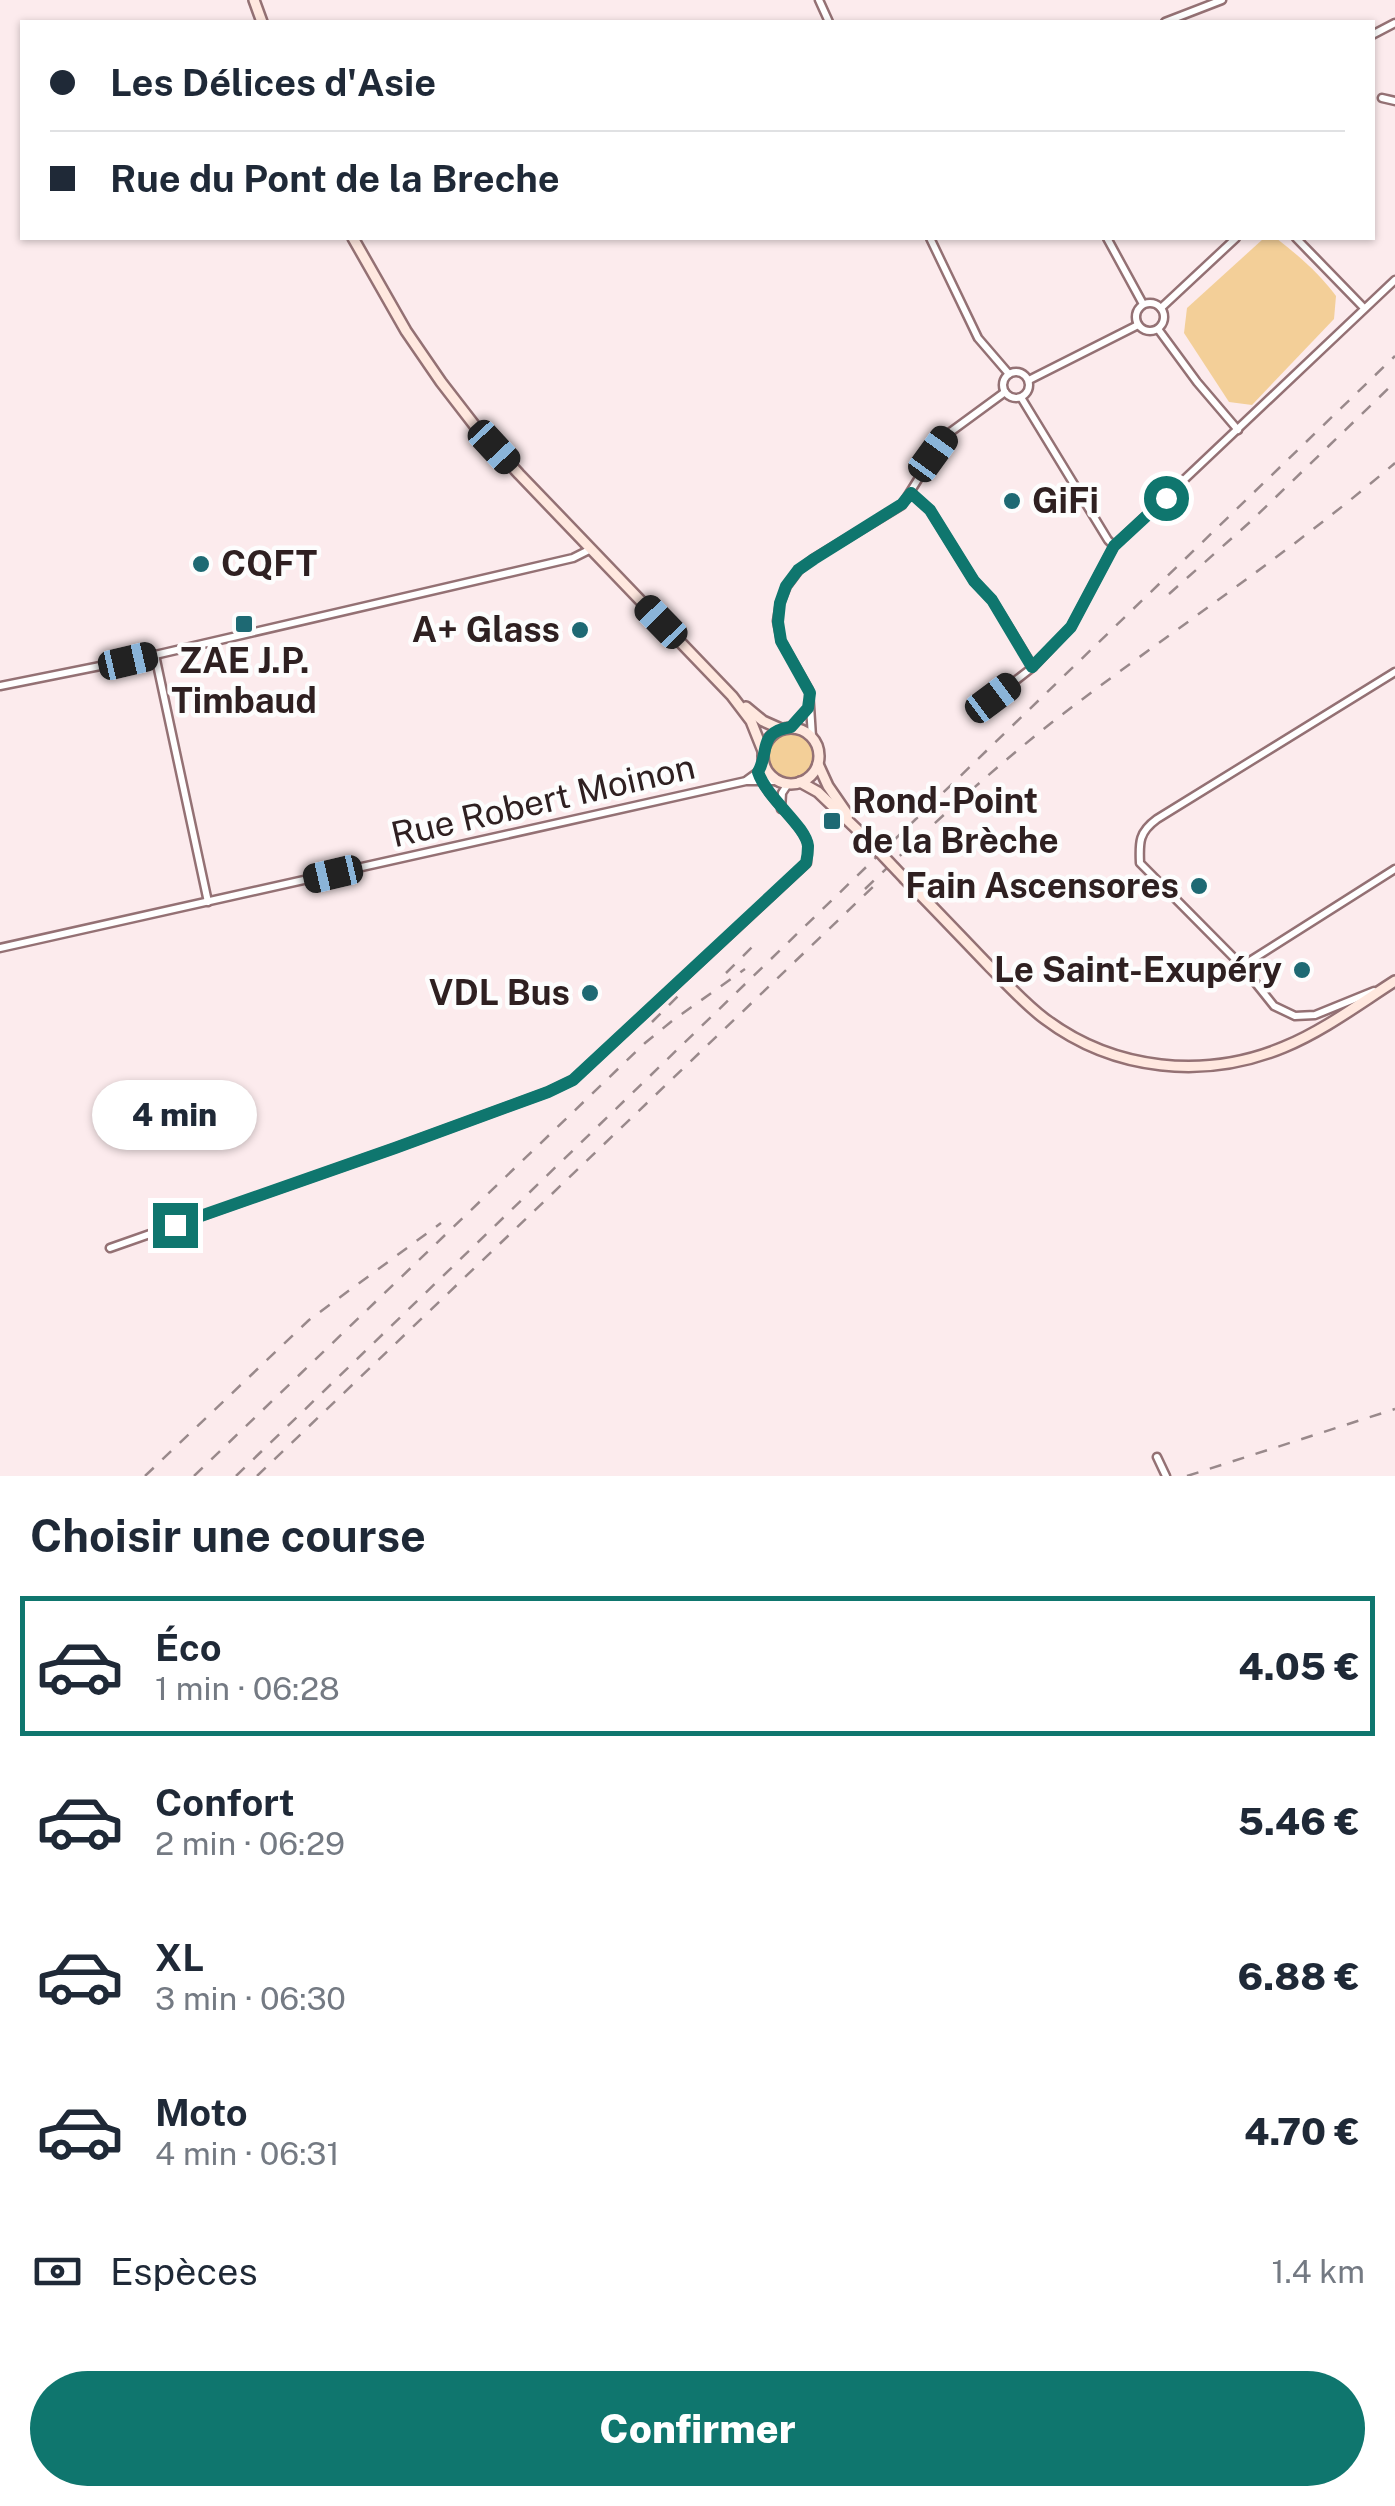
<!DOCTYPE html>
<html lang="fr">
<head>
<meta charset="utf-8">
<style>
	:root { --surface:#fff; --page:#f2f2f3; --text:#1f2937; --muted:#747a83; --line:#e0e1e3; --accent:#0f766e }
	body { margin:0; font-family:"Public Sans",sans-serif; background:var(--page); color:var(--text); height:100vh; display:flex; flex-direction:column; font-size:38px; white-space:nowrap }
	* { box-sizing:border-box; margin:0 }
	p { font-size:32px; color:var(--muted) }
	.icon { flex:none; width:55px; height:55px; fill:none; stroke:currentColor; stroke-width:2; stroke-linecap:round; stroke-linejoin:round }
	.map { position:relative; height:1476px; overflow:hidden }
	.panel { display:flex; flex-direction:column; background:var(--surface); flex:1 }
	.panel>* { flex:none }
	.banner { position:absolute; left:20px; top:20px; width:1355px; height:220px; border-radius:0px; box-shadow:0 2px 8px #0004; display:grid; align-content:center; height:220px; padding:0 30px; background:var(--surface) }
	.end { position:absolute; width:45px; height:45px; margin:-22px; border:12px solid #0f766e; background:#fff; box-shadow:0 0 0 5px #fff }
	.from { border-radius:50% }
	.bubble { position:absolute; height:70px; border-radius:35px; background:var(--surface); box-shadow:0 2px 8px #0004; font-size:32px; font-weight:800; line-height:70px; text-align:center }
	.car { position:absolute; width:30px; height:60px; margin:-30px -15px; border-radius:12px; box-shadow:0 0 8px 2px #0007; background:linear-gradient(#222 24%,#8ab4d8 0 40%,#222 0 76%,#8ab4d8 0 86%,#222 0) }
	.banner b { display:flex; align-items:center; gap:35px; height:95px; font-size:38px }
	.banner b+b { border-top:2px solid var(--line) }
	.banner i { width:25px; height:25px; background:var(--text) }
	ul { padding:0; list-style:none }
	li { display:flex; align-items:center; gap:30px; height:140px; margin:0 20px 15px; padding:0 10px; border:5px solid transparent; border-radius:0px }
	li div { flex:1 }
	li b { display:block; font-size:38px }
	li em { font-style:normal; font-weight:800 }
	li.on { border-color:var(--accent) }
	li>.icon { width:90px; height:90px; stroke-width:1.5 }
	h2 { padding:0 30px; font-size:45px; line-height:120px }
	.pay { display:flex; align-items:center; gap:25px; height:110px; padding:0 30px; font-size:38px }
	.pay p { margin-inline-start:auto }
	.primary-button { display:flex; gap:20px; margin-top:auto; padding:20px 30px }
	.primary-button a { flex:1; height:115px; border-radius:60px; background:var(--accent); color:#fff; font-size:40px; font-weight:800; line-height:115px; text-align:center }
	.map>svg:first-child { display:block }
	.green { fill:#f3cf98 }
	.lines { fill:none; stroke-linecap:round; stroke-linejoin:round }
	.minor-casing { stroke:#947174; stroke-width:11 }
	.secondary-casing { stroke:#947174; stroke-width:14 }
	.minor { stroke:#fff; stroke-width:6 }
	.secondary { stroke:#ffe8df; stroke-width:9 }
	.rail { stroke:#99898b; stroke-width:2.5; stroke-dasharray:12 12; stroke-linecap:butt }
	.secondary-bridge-casing { stroke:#947174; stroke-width:14; stroke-linecap:butt }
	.secondary-bridge { stroke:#ffe8df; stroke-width:9 }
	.route { stroke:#0f766e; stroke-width:12 }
	.poi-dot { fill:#1e6973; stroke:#fdfdfd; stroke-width:4 }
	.labels { text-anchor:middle; stroke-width:9; stroke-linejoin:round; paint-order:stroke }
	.poi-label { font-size:35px; font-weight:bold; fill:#2f2021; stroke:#fdfdfd; text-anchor:end }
	.street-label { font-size:35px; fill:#2f2021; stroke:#fdfdfd }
</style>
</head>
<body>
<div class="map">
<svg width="1395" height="1476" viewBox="0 0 1395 1476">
	<rect width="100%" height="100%" fill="#fcebed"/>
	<!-- green -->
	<g class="green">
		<path d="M1276 238C1299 256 1319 273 1336 296L1334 319 1252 405 1229 402 1184 333 1187 308 1263 239Z"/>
		<circle cx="791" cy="757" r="24"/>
	</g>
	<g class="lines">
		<defs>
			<g id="minor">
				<polyline points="819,0 829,22"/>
				<polyline points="1165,22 1222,0"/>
				<polyline points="1372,35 1395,23"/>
				<polyline points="1382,98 1395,101"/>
				<polyline points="930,238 978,338 1009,374"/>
				<polyline points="1107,238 1143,304"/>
				<polyline points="1296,238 1364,308"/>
				<circle cx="1150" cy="317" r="14"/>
				<polyline points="1161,308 1236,238"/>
				<polyline points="1158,329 1197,382 1238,430"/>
				<circle cx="1016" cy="385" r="13"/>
				<polyline points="1029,380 1138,325"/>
				<polyline points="1022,399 1108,540 1114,546"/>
				<polyline points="911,493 930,510 974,581 992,600 1033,667"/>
				<polyline points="155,655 208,902"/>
				<polyline points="0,686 155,655 573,558 591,549"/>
				<polyline points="993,698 1033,667 1071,627 1114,546 1395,280"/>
				<polyline points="791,727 808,709"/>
				<polyline points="812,737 809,690 781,641 777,621 780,603 787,586 799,570 813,559 902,505 945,436 1005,392"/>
				<polyline points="747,780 758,772 764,763"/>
				<polyline points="781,809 782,793 788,784"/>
				<polyline points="0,948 746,781 778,781"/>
				<polyline points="1242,966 1395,869"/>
				<path d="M1374 991 1315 1015 1295 1016 1274 1006 1242 966 1140 863C1139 842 1139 832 1157 819L1395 672"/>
				<path d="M110 1248 395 1148 548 1092 573 1080 807 863C807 859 808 850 808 846 806 826 767 800 758 772"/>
				<polyline points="1157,1457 1166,1476"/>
			</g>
			<g id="secondary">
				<polyline points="254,0 262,22"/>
				<polyline points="353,238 406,331 441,382 475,426 519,474 732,696 751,721 763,751"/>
				<polyline points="746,707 763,721 781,729"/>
				<circle cx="791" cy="756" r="28"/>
				<polyline points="818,764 828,786 848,815"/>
				<polyline points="800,782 818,792 869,841"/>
				<path d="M905 879C934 908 962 938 990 967 1008 985 1025 1004 1045 1019 1114 1071 1205 1080 1284 1047 1323 1031 1359 1004 1395 981"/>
			</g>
		</defs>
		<!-- minor casing -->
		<use href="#minor" class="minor-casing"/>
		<!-- secondary casing -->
		<use href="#secondary" class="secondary-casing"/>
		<!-- minor -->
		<use href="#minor" class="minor"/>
		<!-- secondary -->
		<use href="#secondary" class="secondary"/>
		<!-- rail -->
		<g class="rail">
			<polyline points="1169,594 1250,522 1395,382"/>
			<path d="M865 889C932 825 998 763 1072 707 1179 626 1292 551 1395 463"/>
			<polyline points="726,973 754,945"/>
			<polyline points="652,1022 682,992"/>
			<polyline points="145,1476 309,1320 441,1223"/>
			<polyline points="194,1476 645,1043 672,1021 745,969"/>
			<polyline points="236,1476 1395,356"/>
			<polyline points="257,1476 876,884"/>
			<polyline points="1187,1476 1395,1409"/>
		</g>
		<defs>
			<polyline id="secondary-bridge" points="869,841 905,879"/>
		</defs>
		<!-- secondary-bridge casing -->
		<use href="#secondary-bridge" class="secondary-bridge-casing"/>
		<!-- secondary-bridge -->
		<use href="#secondary-bridge" class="secondary-bridge"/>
	</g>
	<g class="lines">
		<!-- route -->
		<path class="route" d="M175 1225 395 1148 548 1092 573 1080 806 863C807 859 808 850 808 846 806 826 767 799 758 772 770 752 757 732 791 727L808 708 810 693 781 641 778 622 780 603 786 586 798 570 814 559 902 504 911 493 930 510 974 581 992 600 1032 667 1071 627 1114 546 1166 498"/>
	</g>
	<!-- markers -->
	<g class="poi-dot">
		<circle cx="1012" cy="501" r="10"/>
		<circle cx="201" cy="564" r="10"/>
		<rect x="234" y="614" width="20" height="20" rx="5"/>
		<circle cx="580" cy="630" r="10"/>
		<rect x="822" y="811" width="20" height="20" rx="5"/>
		<circle cx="1199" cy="886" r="10"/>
		<circle cx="1302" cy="970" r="10"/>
		<circle cx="590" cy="993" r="10"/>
	</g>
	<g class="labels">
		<!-- poi labels -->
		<g class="poi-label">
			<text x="1032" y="513" text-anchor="start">GiFi</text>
			<text x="221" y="576" text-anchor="start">CQFT</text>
			<text x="560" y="642">A+ Glass</text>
			<text x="244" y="673" text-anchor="middle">ZAE J.P.<tspan x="244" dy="40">Timbaud</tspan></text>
			<text x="852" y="813" text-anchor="start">Rond-Point<tspan x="852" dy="40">de la Brèche</tspan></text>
			<text x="1179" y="898">Fain Ascensores</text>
			<text x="1282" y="982">Le Saint-Exupéry</text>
			<text x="570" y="1005">VDL Bus</text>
		</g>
		<!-- street labels -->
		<g class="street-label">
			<text transform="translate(543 801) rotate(-13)" y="12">Rue Robert Moinon</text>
		</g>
	</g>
</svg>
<i class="end from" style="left:1166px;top:498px"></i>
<i class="end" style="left:175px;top:1225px"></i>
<div class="bubble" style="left:92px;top:1080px;width:165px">4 min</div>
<i class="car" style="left:494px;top:447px;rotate:137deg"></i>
<i class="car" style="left:933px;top:454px;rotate:36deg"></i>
<i class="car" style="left:661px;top:622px;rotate:316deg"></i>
<i class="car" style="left:128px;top:661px;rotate:77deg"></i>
<i class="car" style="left:993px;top:698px;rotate:53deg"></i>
<i class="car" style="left:333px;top:874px;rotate:257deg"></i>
<div class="banner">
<b><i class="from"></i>Les Délices d'Asie</b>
<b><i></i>Rue du Pont de la Breche</b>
</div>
</div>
<section class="panel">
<h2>Choisir une course</h2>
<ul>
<li class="on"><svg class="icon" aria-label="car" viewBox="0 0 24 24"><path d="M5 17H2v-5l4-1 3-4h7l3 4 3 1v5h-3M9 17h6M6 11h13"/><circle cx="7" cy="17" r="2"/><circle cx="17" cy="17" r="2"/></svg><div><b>Éco</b><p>1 min · 06:28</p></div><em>4.05 €</em></li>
<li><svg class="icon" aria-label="car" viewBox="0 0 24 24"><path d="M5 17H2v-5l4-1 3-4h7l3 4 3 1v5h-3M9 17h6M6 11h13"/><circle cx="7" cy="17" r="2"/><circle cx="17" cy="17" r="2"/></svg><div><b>Confort</b><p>2 min · 06:29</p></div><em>5.46 €</em></li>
<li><svg class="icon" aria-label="car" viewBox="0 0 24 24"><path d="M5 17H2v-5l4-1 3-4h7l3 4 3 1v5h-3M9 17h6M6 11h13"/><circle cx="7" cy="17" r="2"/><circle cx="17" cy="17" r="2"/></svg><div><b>XL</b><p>3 min · 06:30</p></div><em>6.88 €</em></li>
<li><svg class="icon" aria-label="car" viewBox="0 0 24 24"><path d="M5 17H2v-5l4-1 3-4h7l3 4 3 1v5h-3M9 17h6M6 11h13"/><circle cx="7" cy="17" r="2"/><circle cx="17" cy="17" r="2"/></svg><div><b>Moto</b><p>4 min · 06:31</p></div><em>4.70 €</em></li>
</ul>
<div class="pay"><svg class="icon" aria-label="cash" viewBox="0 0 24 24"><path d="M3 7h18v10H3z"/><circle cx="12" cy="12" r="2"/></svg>Espèces<p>1.4 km</p></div>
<div class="primary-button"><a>Confirmer</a></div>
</section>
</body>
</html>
